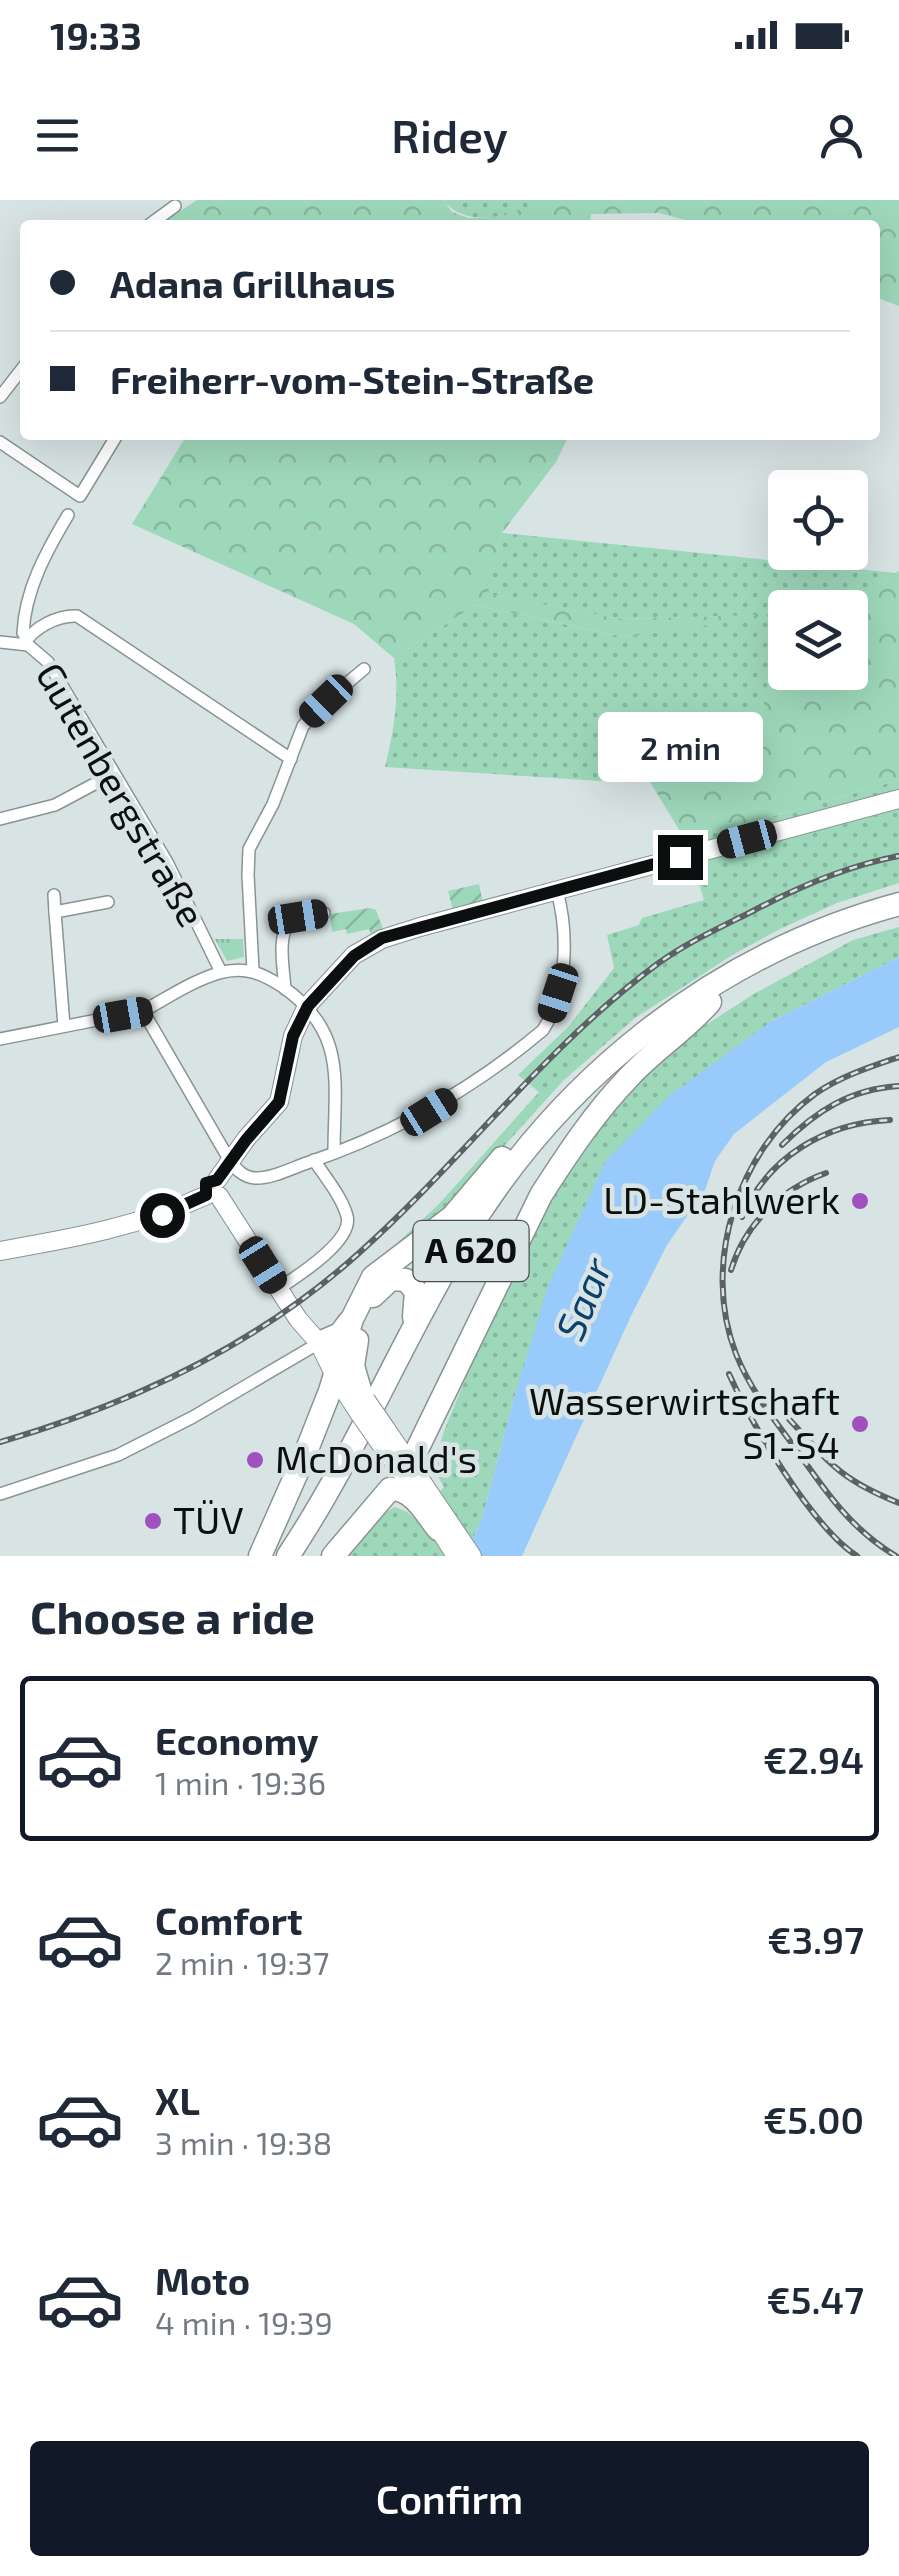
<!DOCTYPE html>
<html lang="en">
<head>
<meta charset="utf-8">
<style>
	:root { --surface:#fff; --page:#f2f2f3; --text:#1f2937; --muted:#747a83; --line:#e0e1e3; --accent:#111827 }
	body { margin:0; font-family:"Exo 2",sans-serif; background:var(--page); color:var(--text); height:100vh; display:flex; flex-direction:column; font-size:38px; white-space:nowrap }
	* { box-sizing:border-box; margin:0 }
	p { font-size:32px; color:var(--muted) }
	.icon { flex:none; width:55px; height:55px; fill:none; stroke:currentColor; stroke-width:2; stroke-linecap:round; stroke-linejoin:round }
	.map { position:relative; height:1356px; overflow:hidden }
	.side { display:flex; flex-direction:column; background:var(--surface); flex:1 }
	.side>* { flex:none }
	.guide { position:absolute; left:20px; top:20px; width:860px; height:220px; border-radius:10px; box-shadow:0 10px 40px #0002; display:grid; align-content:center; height:220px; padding:0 30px; background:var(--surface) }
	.buttons { position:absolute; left:768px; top:270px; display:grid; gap:20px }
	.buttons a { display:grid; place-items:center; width:100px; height:100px; border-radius:10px; background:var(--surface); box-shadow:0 10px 40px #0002; font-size:50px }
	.end { position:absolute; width:45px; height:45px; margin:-22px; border:12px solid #0c0f10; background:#fff; box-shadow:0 0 0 5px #fff }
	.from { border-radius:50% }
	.bubble { position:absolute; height:70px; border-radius:10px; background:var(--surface); box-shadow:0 10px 40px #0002; font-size:32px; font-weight:600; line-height:70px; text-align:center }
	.car { position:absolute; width:30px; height:60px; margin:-30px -15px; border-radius:12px; box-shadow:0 0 8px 2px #0007; background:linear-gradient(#222 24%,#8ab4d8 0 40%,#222 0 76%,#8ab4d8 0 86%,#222 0) }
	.guide b { display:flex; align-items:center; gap:35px; height:95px; font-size:38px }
	.guide b+b { border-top:2px solid var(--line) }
	.guide i { width:25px; height:25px; background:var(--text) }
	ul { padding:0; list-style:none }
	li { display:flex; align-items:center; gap:30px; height:165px; margin:0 20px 15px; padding:0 10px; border:5px solid transparent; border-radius:10px }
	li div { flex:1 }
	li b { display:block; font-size:38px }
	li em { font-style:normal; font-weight:600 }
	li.current { border-color:var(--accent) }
	li>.icon { width:90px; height:90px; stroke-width:1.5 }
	h2 { padding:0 30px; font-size:45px; line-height:120px }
	.primary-button { display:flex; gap:20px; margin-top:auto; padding:20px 30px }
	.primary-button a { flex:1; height:115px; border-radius:10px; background:var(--accent); color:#fff; font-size:40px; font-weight:600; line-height:115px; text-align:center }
	.status { display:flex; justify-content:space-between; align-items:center; height:70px; padding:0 50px; background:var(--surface); direction:ltr }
	.status svg { height:28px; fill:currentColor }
	header { display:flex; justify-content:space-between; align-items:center; height:130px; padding:0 30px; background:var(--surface); font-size:45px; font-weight:600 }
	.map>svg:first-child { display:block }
	.grass { fill:url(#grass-dots) }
	.forest { fill:url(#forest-crowns) }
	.park { fill:url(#park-tufts) }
	.garden { fill:url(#garden-furrows) }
	.water { fill:#99cafc }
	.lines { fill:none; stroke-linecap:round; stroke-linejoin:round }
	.street-casing { stroke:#899394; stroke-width:14 }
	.secondary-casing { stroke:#899394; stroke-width:20 }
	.highway-casing { stroke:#899394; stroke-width:25 }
	.street { stroke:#fff; stroke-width:11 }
	.secondary { stroke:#fff; stroke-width:18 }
	.highway { stroke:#fff; stroke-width:22 }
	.rail-casing { stroke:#5c6263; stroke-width:6 }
	.rail { stroke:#d8e3e4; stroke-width:2.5; stroke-dasharray:8; stroke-linecap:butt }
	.secondary-bridge-casing { stroke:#899394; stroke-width:20; stroke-linecap:butt }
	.secondary-bridge { stroke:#fff; stroke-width:18 }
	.route { stroke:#0c0f10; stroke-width:12 }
	.poi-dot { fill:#a150c0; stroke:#d8e3e4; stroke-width:4 }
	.labels { text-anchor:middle; stroke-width:9; stroke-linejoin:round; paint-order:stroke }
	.shield { fill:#d8e3e4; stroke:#494f50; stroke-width:2.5 }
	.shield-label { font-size:35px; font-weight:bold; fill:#0c0f10 }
	.street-label { font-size:38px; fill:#0c0f10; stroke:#d8e3e4 }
	.poi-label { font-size:38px; fill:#0c0f10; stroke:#d8e3e4; text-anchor:end }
	.water-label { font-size:40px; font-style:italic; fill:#09406d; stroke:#d8e3e4 }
</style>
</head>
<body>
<div class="status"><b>19:33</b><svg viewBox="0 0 49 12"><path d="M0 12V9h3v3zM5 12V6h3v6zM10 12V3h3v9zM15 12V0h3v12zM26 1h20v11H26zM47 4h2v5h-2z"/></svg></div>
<header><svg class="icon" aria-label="menu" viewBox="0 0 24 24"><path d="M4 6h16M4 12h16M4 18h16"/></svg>Ridey<svg class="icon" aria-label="person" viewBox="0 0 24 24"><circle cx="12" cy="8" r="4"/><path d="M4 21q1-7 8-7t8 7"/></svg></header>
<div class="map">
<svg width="899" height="1356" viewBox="0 0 899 1356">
	<defs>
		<pattern id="grass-dots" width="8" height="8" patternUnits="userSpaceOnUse" patternTransform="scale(2.5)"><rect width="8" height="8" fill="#9ed8ba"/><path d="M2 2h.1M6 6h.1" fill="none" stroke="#87b89f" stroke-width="1.8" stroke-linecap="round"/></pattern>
		<pattern id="forest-crowns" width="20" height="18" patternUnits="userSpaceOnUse" patternTransform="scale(2.5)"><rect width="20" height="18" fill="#9ed8ba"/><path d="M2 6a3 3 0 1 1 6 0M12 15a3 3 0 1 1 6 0" fill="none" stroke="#87b89f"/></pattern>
		<pattern id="park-tufts" width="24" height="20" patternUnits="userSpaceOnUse" patternTransform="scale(2.5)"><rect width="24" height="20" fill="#9ed8ba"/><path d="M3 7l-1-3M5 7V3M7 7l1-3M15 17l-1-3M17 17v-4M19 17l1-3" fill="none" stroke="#87b89f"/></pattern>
		<pattern id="garden-furrows" width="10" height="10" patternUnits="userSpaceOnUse" patternTransform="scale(2.5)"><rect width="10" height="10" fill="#9ed8ba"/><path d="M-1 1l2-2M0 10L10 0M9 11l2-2" fill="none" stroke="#87b89f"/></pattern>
	</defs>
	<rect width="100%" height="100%" fill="#d8e3e4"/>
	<!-- grass -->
	<g class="grass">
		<path d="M443 0H554C522 14 469 32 443 0Z"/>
		<path d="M502 333 896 373 838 407 785 408V463L775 476 751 535 601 581 385 567C394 529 400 497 394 458L475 405 624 437 774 415 621 419 487 394Z"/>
		<polygon points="899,580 899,683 837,703 782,728 734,754 635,818 563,881 446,1010 397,1049 394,1046 439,1004 539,892 518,875 568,827 614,768 607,735 639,725 642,718 704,700 686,641"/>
		<polygon points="899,727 899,757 772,821 516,1191 482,1319 464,1356 345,1356 377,1317 395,1307 407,1312 416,1320 444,1287 433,1268 444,1231 494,1109 522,1052 598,922 675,845 752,795 853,740"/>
	</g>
	<!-- forest -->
	<g class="forest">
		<polygon points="197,0 443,0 452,12 468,18 489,18 554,0 899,0 899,106 875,97 875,25 704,25 659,13 591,14 590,25 159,25"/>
		<polygon points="187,235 569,235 556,262 502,333 488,394 621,419 785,414 624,437 475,405 394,458 354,424 132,324"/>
		<polygon points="899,371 899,580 686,641 642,569 751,535 775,476 785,463 785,472 850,472 850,408 838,407"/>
	</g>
	<!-- park -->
	<polygon class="park" points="215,739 243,739 244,757 227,761"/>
	<!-- garden -->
	<g class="garden">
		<polygon points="479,684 483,703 453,710 448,691"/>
		<polygon points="370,708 376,710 383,729 371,735 369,729 347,734 346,729 332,732 330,714"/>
	</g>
	<!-- water -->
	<polygon class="water" points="899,757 899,827 826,862 734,934 715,961 705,990 667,1045 630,1118 522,1356 464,1356 482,1319 516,1191 548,1087 605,962 669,896 772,821"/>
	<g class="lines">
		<defs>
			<g id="street">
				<polyline points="149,25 175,6"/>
				<polyline points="0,197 25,165"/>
				<polyline points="0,242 80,296 117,235"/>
				<path d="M27 439 23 433C25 390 46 352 68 315"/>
				<polyline points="0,442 28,445 48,462 167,662 221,772"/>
				<path d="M24 444C34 427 58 415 77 416L291 559"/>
				<polyline points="0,619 55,605 113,574"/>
				<polyline points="54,695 55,712"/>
				<polyline points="253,770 248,675 249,649 273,604 303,526 326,501 364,469"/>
				<path d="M285 789C284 771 276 734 291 721 298 714 314 714 324 713"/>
				<polyline points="64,826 55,712 108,702"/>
				<polyline points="0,839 143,811"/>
				<path d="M334 953C334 882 348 833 283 787 262 773 245 766 219 773 192 781 167 798 143 811L230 961C237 970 243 977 255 978 271 979 292 968 307 963 395 933 472 890 543 830 567 792 569 735 557 691"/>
				<path d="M278 1089C296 1077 354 1041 347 1016 342 997 325 977 314 960"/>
				<polyline points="0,1294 118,1255 193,1217 319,1143"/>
			</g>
			<g id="secondary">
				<polyline points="217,980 246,939 279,902 293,836 307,806 354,755 382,739 420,727 899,599"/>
				<polyline points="219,996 298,1119 319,1143 335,1176 359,1213"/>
				<path d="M0 1051C74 1038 138 1027 207 995"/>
				<polyline points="386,1229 472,1356"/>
				<polyline points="380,1243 419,1296"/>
				<polyline points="432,1318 456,1356"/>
			</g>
			<g id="highway">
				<polyline points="373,1096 391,1079 406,1080 416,1091 414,1117"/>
				<polyline points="357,1140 353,1166 361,1193"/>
				<polyline points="319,1143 340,1134 349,1122"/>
				<path d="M410 1264 541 995C568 953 595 912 630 876 655 849 686 830 710 802"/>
				<polyline points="260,1356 306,1252 330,1191 352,1119 373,1077 452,1017 502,958"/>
				<path d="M288 1356C354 1257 399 1146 460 1044 557 880 714 754 899 704"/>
				<path d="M333 1356 390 1289C413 1288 425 1313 438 1329"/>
			</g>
		</defs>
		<!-- street casing -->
		<use href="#street" class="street-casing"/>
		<!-- secondary casing -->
		<use href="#secondary" class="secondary-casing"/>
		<!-- highway casing -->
		<use href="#highway" class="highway-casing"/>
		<!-- street -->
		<use href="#street" class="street"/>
		<!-- secondary -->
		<use href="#secondary" class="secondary"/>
		<!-- highway -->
		<use href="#highway" class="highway"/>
		<defs>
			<g id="rail">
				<path d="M782 945C816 911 850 889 899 886"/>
				<path d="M742 1017C768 957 825 923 890 920"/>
				<path d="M731 1070C745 1024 781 989 826 973"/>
				<path d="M729 1174C751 1223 812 1327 857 1356"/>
				<path d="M789 1219C829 1263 841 1280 899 1303"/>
				<path d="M0 1242C132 1204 256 1146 359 1053 461 962 542 851 652 768 682 745 717 729 751 712 798 687 846 666 899 656"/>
				<path d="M896 1356C850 1329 823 1288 793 1245 772 1217 749 1187 736 1154 701 1064 737 951 815 894 841 876 870 867 899 857"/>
			</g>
		</defs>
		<!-- rail casing -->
		<use href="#rail" class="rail-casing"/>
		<!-- rail -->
		<use href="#rail" class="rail"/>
		<defs>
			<g id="secondary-bridge">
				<polyline points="366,1200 386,1229"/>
				<polyline points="359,1213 380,1243"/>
			</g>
		</defs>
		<!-- secondary-bridge casing -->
		<use href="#secondary-bridge" class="secondary-bridge-casing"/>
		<!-- secondary-bridge -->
		<use href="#secondary-bridge" class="secondary-bridge"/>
	</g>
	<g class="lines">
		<!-- route -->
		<polyline class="route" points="162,1015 206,995 206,983 217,980 246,940 279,902 293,836 308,806 354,756 382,738 680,657"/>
	</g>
	<!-- markers -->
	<g class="poi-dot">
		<circle cx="860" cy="1001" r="10"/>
		<circle cx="860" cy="1224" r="10"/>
		<circle cx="255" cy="1260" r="10"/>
		<circle cx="153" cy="1321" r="10"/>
	</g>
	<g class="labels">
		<!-- shield labels -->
		<rect class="shield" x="413.5" y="1021" width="115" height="60" rx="8"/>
		<g class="shield-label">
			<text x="471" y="1063">A 620</text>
		</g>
		<!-- street labels -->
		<g class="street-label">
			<text transform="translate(120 595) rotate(60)" y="13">Gutenbergstraße</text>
		</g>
		<!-- poi labels -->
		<g class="poi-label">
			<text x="840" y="1014">LD-Stahlwerk</text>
			<text x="840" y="1215">Wasserwirtschaft<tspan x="840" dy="44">S1-S4</tspan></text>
			<text x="275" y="1273" text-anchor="start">McDonald's</text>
			<text x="173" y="1334" text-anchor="start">TÜV</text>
		</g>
		<!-- water labels -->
		<g class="water-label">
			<text transform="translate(584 1099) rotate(-68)" y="14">Saar</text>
		</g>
	</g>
</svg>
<div class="buttons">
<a><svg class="icon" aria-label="locate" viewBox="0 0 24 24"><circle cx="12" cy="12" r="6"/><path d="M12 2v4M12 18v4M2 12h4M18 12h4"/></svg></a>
<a><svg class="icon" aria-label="layers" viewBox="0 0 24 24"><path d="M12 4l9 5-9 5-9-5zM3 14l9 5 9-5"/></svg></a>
</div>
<i class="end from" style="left:162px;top:1015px"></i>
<i class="end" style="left:680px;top:657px"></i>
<div class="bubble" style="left:598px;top:512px;width:165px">2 min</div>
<i class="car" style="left:326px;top:501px;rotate:226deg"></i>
<i class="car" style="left:747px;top:639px;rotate:255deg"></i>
<i class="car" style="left:298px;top:717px;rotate:81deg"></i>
<i class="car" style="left:558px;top:793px;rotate:198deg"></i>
<i class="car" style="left:123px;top:815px;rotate:80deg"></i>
<i class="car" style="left:429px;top:912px;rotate:58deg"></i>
<i class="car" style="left:263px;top:1065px;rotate:148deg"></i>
<div class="guide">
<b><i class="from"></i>Adana Grillhaus</b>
<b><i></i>Freiherr-vom-Stein-Straße</b>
</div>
</div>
<section class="side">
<h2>Choose a ride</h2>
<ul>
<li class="current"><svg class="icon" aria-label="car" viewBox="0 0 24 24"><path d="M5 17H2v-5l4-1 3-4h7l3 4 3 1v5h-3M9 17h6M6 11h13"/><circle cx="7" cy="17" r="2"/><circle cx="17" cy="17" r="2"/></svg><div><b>Economy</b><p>1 min · 19:36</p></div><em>€2.94</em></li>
<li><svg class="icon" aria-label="car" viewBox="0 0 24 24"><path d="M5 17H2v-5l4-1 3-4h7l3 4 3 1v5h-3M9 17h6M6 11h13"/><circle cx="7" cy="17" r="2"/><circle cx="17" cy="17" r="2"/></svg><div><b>Comfort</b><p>2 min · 19:37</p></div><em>€3.97</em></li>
<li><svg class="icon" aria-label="car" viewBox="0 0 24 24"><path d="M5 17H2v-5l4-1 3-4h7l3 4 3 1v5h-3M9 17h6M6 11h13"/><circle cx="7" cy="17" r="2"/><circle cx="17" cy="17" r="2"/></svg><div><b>XL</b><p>3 min · 19:38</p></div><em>€5.00</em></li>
<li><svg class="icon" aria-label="car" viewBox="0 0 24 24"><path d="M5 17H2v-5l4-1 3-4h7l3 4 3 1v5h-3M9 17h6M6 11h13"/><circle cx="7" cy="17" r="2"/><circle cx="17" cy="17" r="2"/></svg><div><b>Moto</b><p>4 min · 19:39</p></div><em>€5.47</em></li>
</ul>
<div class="primary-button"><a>Confirm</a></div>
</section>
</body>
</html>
